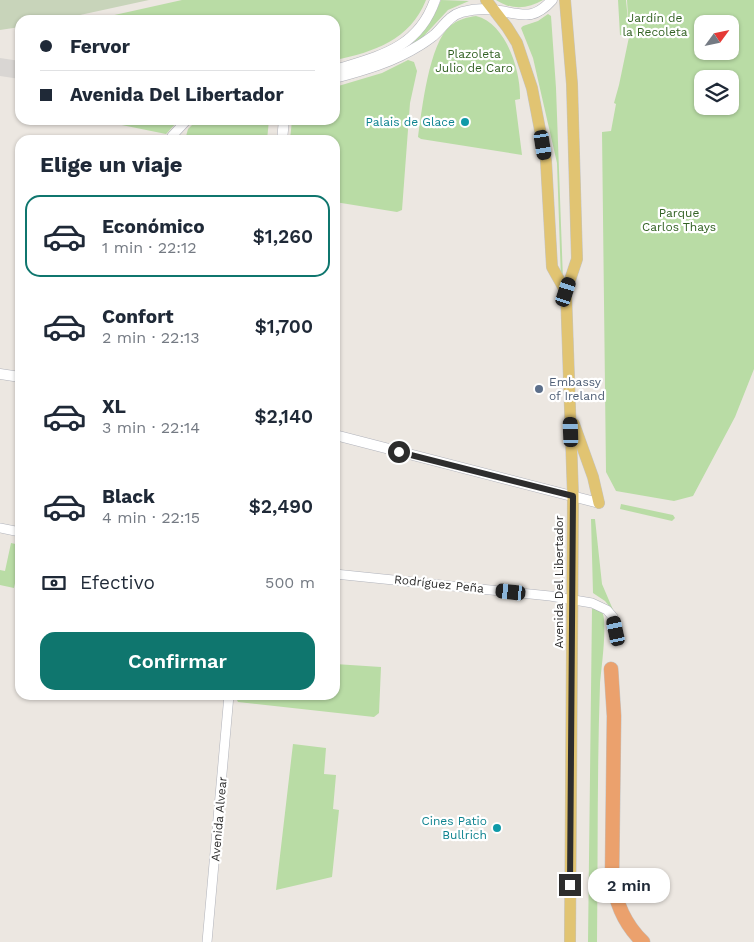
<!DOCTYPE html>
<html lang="es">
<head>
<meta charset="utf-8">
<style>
	:root { --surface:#fff; --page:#f6f6f7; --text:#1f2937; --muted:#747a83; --line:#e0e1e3; --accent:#0f766e }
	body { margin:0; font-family:"Work Sans",sans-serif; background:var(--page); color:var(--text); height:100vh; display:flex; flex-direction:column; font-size:19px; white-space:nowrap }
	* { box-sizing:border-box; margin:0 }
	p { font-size:16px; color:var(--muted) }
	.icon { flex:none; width:28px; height:28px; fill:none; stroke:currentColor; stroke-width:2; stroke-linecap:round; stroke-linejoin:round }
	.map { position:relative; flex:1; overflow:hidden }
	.drawer { position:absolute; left:15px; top:135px; width:325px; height:565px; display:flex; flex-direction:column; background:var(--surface); border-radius:15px; box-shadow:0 1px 4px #0004 }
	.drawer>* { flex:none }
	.banner { position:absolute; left:15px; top:15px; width:325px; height:110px; border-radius:15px; box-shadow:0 1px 4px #0004; display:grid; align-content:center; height:110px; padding:0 25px; background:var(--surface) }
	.needle { width:32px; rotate:57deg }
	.tools { position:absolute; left:694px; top:15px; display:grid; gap:10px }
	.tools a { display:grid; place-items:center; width:45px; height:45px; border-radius:10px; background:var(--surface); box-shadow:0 1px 4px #0004; font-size:25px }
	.end { position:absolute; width:22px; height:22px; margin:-11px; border:6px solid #2d2d2d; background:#fff; box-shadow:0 0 0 2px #fff }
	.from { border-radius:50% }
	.bubble { position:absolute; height:35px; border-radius:15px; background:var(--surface); box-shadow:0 1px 4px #0004; font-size:16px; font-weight:600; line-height:35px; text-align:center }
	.car { position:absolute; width:15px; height:30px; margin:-15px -8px; border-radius:6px; box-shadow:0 0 4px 1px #0007; background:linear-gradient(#222 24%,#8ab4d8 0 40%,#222 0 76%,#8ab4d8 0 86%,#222 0) }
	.banner b { display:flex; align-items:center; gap:18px; height:48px; font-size:19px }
	.banner b+b { border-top:1px solid var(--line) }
	.banner i { width:12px; height:12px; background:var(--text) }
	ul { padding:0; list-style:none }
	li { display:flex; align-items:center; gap:15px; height:82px; margin:0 10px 8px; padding:0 15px; border:2px solid transparent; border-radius:15px }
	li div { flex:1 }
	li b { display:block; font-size:19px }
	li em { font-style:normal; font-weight:600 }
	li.current { border-color:var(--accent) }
	li>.icon { width:45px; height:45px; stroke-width:1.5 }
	h2 { padding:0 25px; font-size:22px; line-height:60px }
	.pay { display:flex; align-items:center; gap:12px; height:55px; padding:0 25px; font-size:19px }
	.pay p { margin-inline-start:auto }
	.button { display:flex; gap:10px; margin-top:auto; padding:10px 25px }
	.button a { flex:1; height:58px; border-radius:15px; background:var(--accent); color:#fff; font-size:20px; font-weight:600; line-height:58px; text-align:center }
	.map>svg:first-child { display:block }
	.green { fill:#b9dca5; fill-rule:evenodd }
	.cemetery { fill:#c8d4ba }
	.plaza { fill:#d9d6d3 }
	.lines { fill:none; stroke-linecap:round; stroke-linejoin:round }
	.tertiary-casing { stroke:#b1b3bb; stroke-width:10 }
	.secondary-casing { stroke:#b1b3bb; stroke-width:11 }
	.primary-casing { stroke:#c4c4c4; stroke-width:12 }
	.motorway-casing { stroke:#c4c4c4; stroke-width:15 }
	.tertiary { stroke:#fff; stroke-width:9 }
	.secondary { stroke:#fff; stroke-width:10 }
	.primary { stroke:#e1c472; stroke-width:11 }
	.motorway { stroke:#eba16d; stroke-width:14 }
	.route { stroke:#2d2d2d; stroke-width:6 }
	.culture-dot { fill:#0f9aa8; stroke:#fff; stroke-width:2 }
	.service-dot { fill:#5c6f8a; stroke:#fff; stroke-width:2 }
	.labels { text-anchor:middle; stroke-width:4.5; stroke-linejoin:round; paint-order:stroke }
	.park-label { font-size:12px; fill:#336224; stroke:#fff }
	.culture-label { font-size:12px; fill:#0d838f; stroke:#fff; text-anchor:end }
	.service-label { font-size:12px; fill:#4e5e75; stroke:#fff; text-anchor:start }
	.street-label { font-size:12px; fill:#2d2d2d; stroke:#fff }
</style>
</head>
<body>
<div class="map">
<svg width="754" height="942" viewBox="0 0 754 942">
	<rect width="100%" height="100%" fill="#ece7e1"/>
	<!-- green -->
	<g class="green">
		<path d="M182 0H426C410 40 374 52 335 60V20H92Z"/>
		<path d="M441 0 469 1 448 10 421 39 412 44C427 27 432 21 441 0Z"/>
		<path d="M496 0H543C528 9 511 10 496 0Z"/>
		<path d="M618 0H626L629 32 627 0H754V369L735 417 693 496 674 501 616 491 606 472 602 132 611 131 616 104 614 103 619 85 629 37 620 35ZM702 24H730V51H702ZM702 79H730V106H702Z"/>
		<polygon points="548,14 551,16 556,88 563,280 561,280 557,163 533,58 521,28 523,26 538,21"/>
		<path d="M476 16C506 23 521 71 520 99L515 100 522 155 421 139 418 137C422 109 429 44 450 26 457 20 467 17 476 16Z"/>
		<polygon points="408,60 414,62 417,71 410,103 402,210 397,212 335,202 335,140 290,140 292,120 335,120 335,87 382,73"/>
		<polygon points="97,120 179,120 166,134"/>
		<polygon points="197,120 269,120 267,140 185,140 188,129"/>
		<polygon points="621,504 673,515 675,518 672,521 620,509"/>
		<polygon points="591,519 595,519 602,584 614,612 605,601 593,593"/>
		<polygon points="11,543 20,545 20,560 14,588 0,585 0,570 5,571"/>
		<path d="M592 609C596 609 600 608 602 612 608 620 601 671 600 684 597 770 598 856 597 942H588Z"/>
		<polygon points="335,664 381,667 379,713 374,717 238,702 236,698 236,695 335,695"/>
		<polygon points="293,744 326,748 324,774 336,775 333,809 339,810 332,877 276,890"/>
	</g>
	<!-- cemetery -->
	<polygon class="cemetery" points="0,0 149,0 57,20 20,20 20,27 0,30"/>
	<!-- plaza -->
	<polygon class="plaza" points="0,58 20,61 20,79 0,76"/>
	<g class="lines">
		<defs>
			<g id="tertiary">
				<polyline points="171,140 172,136 187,120"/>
				<polyline points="0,528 20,532"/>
				<polyline points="335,574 550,596 592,603 607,610 613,617 616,631"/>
				<polyline points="207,942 229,695"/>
			</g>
			<g id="secondary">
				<path d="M335 70C379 56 418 49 435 0"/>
				<path d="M335 78C365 70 393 62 420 45 425 42 429 39 433 36 443 28 448 16 462 12 474 9 488 8 500 11 524 15 534 20 552 0"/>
				<polyline points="282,140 284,120"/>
				<polyline points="0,374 20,377"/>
				<polyline points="335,435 599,503"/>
			</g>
			<g id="primary">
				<polyline points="486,0 507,27 517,43 532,88 546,161 552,267 566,292 573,496 570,942"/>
				<polyline points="565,0 572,84 577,259 566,292"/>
				<polyline points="574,424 593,477 599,503"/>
			</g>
			<path id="motorway" d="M611 669 614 716 612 876C615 902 624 924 643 942"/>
		</defs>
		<!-- tertiary casing -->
		<use href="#tertiary" class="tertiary-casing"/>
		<!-- secondary casing -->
		<use href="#secondary" class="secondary-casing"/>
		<!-- primary casing -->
		<use href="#primary" class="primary-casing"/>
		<!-- motorway casing -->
		<use href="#motorway" class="motorway-casing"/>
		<!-- tertiary -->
		<use href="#tertiary" class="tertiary"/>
		<!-- secondary -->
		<use href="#secondary" class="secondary"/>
		<!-- primary -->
		<use href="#primary" class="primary"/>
		<!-- motorway -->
		<use href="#motorway" class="motorway"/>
	</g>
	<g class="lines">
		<!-- route -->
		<polyline class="route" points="399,452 573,496 570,885"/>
	</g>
	<!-- markers -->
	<g class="culture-dot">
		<circle cx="465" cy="122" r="5"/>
		<circle cx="497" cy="828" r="5"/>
	</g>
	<circle class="service-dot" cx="539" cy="389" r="5"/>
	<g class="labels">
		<!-- park labels -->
		<g class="park-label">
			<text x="655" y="22">Jardín de<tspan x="655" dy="14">la Recoleta</tspan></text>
			<text x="474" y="58">Plazoleta<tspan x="474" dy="14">Julio de Caro</tspan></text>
			<text x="679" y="217">Parque<tspan x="679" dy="14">Carlos Thays</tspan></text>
		</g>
		<!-- culture labels -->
		<g class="culture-label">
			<text x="455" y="126">Palais de Glace</text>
			<text x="487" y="825">Cines Patio<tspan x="487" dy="14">Bullrich</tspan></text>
		</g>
		<!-- service labels -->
		<g class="service-label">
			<text x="549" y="386">Embassy<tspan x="549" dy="14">of Ireland</tspan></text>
		</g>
		<!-- street labels -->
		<g class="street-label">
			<text transform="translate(559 582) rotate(-90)" y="4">Avenida Del Libertador</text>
			<text transform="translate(439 584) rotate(6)" y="4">Rodríguez Peña</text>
			<text transform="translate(219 819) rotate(-85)" y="4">Avenida Alvear</text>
		</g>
	</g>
</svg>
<div class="tools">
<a><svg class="needle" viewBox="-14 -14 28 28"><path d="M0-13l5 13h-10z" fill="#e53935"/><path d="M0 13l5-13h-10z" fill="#747a83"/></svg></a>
<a><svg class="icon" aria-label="layers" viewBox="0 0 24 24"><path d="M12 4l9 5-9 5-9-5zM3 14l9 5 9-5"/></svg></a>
</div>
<i class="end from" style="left:399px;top:452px"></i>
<i class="end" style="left:570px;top:885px"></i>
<div class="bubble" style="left:588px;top:868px;width:82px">2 min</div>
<i class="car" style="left:543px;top:145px;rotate:171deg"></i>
<i class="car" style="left:566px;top:292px;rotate:18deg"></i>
<i class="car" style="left:571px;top:432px;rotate:358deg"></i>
<i class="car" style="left:511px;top:592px;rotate:276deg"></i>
<i class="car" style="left:616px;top:631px;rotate:348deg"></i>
<div class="banner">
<b><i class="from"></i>Fervor</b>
<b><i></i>Avenida Del Libertador</b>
</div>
<section class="drawer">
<h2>Elige un viaje</h2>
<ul>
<li class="current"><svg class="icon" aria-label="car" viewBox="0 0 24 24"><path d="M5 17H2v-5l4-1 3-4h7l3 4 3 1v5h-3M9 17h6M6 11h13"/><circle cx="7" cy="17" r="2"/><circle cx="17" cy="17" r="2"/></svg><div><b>Económico</b><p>1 min · 22:12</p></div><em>$1,260</em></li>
<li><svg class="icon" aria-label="car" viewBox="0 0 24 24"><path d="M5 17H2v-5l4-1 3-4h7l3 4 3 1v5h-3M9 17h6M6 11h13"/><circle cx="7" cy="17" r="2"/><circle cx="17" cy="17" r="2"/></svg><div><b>Confort</b><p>2 min · 22:13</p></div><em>$1,700</em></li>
<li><svg class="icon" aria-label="car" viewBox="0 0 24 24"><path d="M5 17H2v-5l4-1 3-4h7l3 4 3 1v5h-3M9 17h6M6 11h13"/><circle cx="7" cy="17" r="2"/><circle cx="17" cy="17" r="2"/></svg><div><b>XL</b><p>3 min · 22:14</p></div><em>$2,140</em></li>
<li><svg class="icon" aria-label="car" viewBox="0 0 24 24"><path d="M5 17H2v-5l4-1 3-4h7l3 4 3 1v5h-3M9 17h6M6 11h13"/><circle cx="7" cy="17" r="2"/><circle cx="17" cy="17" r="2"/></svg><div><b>Black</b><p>4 min · 22:15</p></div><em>$2,490</em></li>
</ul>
<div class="pay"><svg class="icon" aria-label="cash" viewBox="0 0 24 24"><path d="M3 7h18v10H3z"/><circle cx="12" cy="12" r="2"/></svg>Efectivo<p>500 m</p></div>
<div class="button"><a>Confirmar</a></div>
</section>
</div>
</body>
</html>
